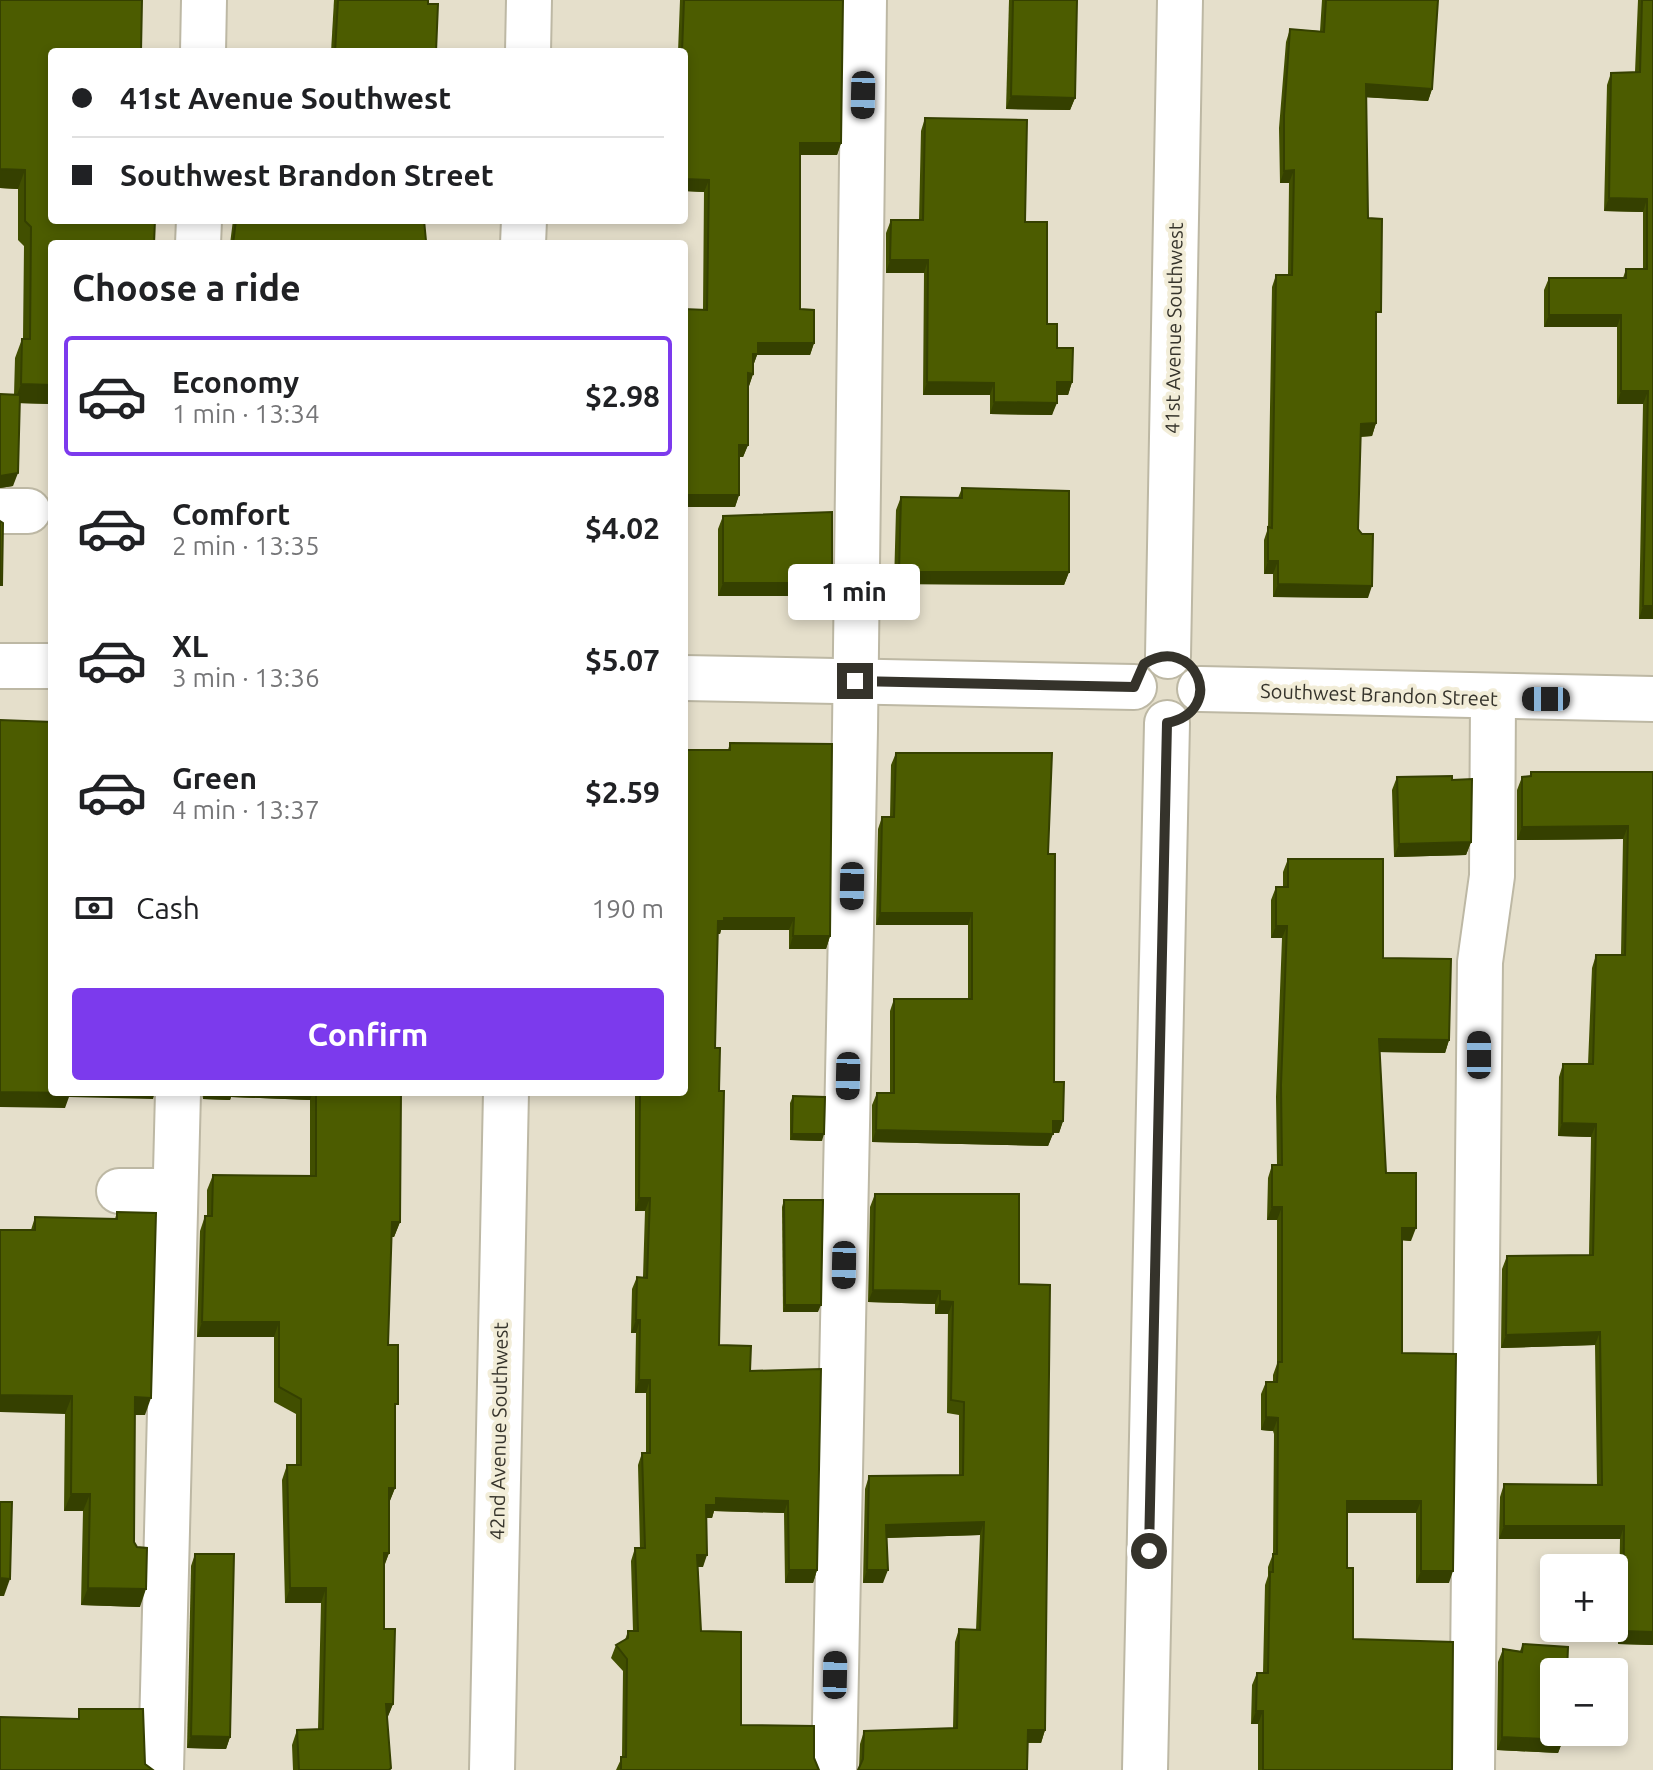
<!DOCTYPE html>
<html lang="en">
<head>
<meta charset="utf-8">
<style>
	:root { --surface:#fff; --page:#f2f2f2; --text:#202124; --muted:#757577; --line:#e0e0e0; --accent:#7c3aed }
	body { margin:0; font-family:Ubuntu,sans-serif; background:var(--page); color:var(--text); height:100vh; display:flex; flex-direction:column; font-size:30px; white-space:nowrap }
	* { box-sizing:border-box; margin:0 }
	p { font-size:26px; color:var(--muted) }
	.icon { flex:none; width:44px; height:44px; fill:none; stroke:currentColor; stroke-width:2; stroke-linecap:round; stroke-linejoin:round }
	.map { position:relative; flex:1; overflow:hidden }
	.details { position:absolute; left:48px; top:240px; width:640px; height:856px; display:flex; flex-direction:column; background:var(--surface); border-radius:8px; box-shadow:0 4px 12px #0003 }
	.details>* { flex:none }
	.hud { position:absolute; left:48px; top:48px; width:640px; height:176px; border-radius:8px; box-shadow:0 4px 12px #0003; display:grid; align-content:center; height:176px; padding:0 24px; background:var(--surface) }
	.buttons { position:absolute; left:1540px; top:1554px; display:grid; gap:16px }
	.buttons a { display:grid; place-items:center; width:88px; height:88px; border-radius:8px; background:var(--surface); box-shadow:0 4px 12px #0003; font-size:40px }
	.end { position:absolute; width:36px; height:36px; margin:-18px; border:10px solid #35332b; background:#fff; box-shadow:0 0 0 4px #fff }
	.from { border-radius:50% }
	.bubble { position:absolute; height:56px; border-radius:8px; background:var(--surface); box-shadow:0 4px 12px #0003; font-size:26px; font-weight:700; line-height:56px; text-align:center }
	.car { position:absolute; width:24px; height:48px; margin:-24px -12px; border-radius:10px; box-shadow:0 0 6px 2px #0007; background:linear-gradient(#222 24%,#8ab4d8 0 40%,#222 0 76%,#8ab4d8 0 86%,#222 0) }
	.hud b { display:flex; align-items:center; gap:28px; height:76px; font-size:30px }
	.hud b+b { border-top:2px solid var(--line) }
	.hud i { width:20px; height:20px; background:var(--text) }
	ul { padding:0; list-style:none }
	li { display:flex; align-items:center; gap:24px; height:120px; margin:0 16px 12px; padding:0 8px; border:4px solid transparent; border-radius:8px }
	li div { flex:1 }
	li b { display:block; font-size:30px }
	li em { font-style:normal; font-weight:700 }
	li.active { border-color:var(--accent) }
	li>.icon { width:72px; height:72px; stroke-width:1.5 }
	h2 { padding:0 24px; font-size:36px; line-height:96px }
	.pay { display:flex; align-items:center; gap:20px; height:88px; padding:0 24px; font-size:30px }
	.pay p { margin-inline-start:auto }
	.cta { display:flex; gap:16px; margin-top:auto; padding:16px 24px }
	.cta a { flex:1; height:92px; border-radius:8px; background:var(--accent); color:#fff; font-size:32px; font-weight:700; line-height:92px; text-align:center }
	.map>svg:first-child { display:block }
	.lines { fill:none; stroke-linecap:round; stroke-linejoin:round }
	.minor-casing { stroke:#bdb8a4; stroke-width:48 }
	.minor { stroke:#fff; stroke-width:44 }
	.wall { fill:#414f00 }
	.shaded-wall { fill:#354000 }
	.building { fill:#4c5c00; stroke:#354000; stroke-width:2 }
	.route { stroke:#35332b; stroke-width:10 }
	.labels { text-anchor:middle; stroke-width:8; stroke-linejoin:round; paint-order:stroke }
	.street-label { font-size:20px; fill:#35332b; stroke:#f2edd8 }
</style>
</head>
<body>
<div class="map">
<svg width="1653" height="1770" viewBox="0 0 1653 1770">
	<rect width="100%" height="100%" fill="#e5dfcb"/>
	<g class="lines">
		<defs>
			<g id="minor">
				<polyline points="203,52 204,0"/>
				<polyline points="528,52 529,0"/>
				<polyline points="198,244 199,220"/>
				<polyline points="523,244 524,220"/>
				<polyline points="0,511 28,511"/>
				<polyline points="1168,656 1180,0"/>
				<polyline points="0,666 52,666"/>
				<polyline points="684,678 1134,687"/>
				<polyline points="1200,689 1653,699"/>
				<polyline points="119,1191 175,1191"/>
				<polyline points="161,1770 178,1092"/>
				<polyline points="492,1770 506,1092"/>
				<polyline points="834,1770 855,729 864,0"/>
				<polyline points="1145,1770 1167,723"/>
				<polyline points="1472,1770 1480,962 1492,876 1493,698"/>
			</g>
		</defs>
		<!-- minor casing -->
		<use href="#minor" class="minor-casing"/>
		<!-- minor -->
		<use href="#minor" class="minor"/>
	</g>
	<!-- wall -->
	<g class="wall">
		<polygon points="0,0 52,52 52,404 20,403 13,486 0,488 0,394 14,395 15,358 22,339 23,339 24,246 18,240 18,189 0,188"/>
		<polygon points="334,0 428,0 436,52 331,52"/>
		<polygon points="680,0 843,0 841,143 837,155 800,155 800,309 814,343 810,355 757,355 753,366 753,374 749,386 748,386 748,445 743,457 739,457 739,495 735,507 703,310 704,192 684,191 684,52 678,52"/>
		<polygon points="1009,0 1077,0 1075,98 1070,110 1006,109"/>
		<polygon points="1322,0 1438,0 1432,89 1428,101 1366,97 1368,218 1376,324 1376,423 1372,436 1360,437 1358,529 1368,598 1273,597 1273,574 1264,574 1264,540 1268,528 1272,287 1276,275 1288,275 1289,183 1280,183 1279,128 1286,42 1290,29 1320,31"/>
		<polygon points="1638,0 1653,0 1653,619 1639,619 1643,404 1617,404 1617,327 1544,327 1544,290 1549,278 1623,278 1626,269 1643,269 1643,212 1604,211 1607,85 1611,73 1635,72"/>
		<polygon points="925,118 1025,222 1047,324 1072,382 1068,395 1057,395 1052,415 990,414 990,395 923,395 924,273 886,273 886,233 891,220 919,220 921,131"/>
		<polygon points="233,220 424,220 426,241 424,244 230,244"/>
		<polygon points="962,488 1069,572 1064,585 894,584 896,510 901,497 958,498"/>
		<polygon points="723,516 832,577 828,590 817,590 815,596 718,596 718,529"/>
		<polygon points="730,743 830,936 826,949 789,949 789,930 721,930 720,934 717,934 715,1048 719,1345 750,1371 817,1570 813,1583 785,1583 784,1513 714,1511 712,1518 706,1518 703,1567 698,1567 701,1631 741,1725 814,1758 819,1770 616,1770 622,1757 623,1671 611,1658 616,1645 625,1640 628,1631 633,1631 631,1561 635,1548 640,1548 638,1465 642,1453 646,1453 646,1393 635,1393 636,1333 631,1333 632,1289 637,1277 643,1277 645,1211 635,1211 635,1092 684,1092 728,750"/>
		<polygon points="896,753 1048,854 1054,1082 1063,1121 1059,1133 1053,1133 1048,1146 872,1142 872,1105 877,1093 890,1093 890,1011 894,999 968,999 968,925 876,925 878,829 882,817 890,817 891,765"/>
		<polygon points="1531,772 1653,772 1653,1645 1618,1644 1620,1539 1499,1539 1500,1497 1504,1484 1597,1485 1595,1345 1501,1348 1502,1269 1507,1256 1589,1255 1591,1137 1558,1136 1559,1077 1563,1064 1588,1064 1592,968 1596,955 1621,955 1623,839 1517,840 1517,790 1522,777 1529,777"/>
		<polygon points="1397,777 1452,780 1471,842 1466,855 1394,857 1392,790"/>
		<polygon points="1288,859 1383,958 1449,1040 1445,1053 1380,1052 1386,1173 1411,1241 1402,1240 1402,1353 1449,1583 1416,1583 1416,1513 1347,1513 1347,1568 1353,1639 1452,1770 1258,1770 1258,1724 1251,1724 1252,1685 1257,1673 1263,1673 1265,1585 1268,1576 1268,1567 1273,1554 1274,1434 1273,1431 1261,1430 1261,1394 1266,1382 1273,1382 1273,1375 1277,1364 1277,1220 1267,1220 1268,1178 1272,1165 1277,1165 1276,1097 1282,938 1271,938 1271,900 1276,887 1283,887 1283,872"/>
		<polygon points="202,1092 401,1092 400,1222 394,1237 391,1237 388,1345 395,1412 395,1488 389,1503 389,1553 384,1567 384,1629 393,1704 387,1718 390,1770 293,1770 292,1745 297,1730 318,1729 321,1603 285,1603 282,1480 287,1465 296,1465 296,1414 274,1402 274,1337 197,1337 200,1231 205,1216 207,1216 207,1190 213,1175 310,1176 310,1100 231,1097 230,1100 203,1099"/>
		<polygon points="793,1096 822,1141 790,1140 790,1103"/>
		<polygon points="875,1194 1019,1284 1045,1730 1041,1743 1028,1743 859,1769 860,1744 864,1731 953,1728 955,1642 959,1629 976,1630 980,1535 887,1538 883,1583 863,1583 865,1489 869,1476 959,1475 959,1415 947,1413 948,1314 935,1314 935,1304 868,1302 870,1207"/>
		<polygon points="784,1200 818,1312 783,1312 782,1207"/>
		<polygon points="117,1212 145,1415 135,1415 134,1542 140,1607 81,1605 83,1511 64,1511 65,1414 31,1230 35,1217 115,1219"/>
		<polygon points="195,1554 230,1737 226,1749 187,1748 191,1566"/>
		<polygon points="1523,1644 1563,1740 1558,1753 1497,1750 1498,1662 1503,1649 1520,1651"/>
	</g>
	<!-- shaded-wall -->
	<g class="shaded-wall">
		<polygon points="1366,84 1432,89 1428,101 1361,97"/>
		<polygon points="1011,96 1075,98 1070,110 1006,109"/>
		<polygon points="800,143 841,143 837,155 795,155"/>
		<polygon points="0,169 25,170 18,189 0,188"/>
		<polygon points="1294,170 1289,183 1280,183 1284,171"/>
		<polygon points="684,179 709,180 704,192 684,191"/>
		<polygon points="1609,198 1647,199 1643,212 1604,211"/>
		<polygon points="417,241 426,241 424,244 416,244"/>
		<polygon points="890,260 928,260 924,273 886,273"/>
		<polygon points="1549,315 1621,315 1617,327 1544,327"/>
		<polygon points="758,343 814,343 810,355 757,355 753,366 749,366"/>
		<polygon points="748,373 753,374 749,386 743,386"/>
		<polygon points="927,382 994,383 990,395 923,395"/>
		<polygon points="1057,382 1072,382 1068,395 1052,395"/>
		<polygon points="21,384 52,385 52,404 14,403"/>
		<polygon points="1621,391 1648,391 1643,404 1617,404"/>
		<polygon points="994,402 1057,403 1052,415 990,414"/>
		<polygon points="1376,423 1372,436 1356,437 1361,424"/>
		<polygon points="739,445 748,445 743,457 735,457"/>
		<polygon points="18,473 13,486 0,488 0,476"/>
		<polygon points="684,495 739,495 735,507 684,507"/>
		<polygon points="1268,561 1278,561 1273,574 1264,574"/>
		<polygon points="899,572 1069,572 1064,585 894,584"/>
		<polygon points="820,577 832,577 828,590 817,590 815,596 718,596 723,583"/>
		<polygon points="1278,584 1372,586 1368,598 1273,597"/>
		<polygon points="1643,606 1653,606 1653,619 1639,619"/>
		<polygon points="1628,826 1623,839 1517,840 1522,827"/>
		<polygon points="1471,842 1466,855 1394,857 1399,844"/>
		<polygon points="880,913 972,913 968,925 876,925"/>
		<polygon points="724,918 794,918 789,930 721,930 720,934 713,934 718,921"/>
		<polygon points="1276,926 1287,926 1282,938 1271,938"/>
		<polygon points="793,936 830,936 826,949 789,949"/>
		<polygon points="1379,1039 1449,1040 1445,1053 1374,1052"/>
		<polygon points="0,1092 155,1092 153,1099 69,1097 65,1108 0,1107"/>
		<polygon points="206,1092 313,1092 310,1100 231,1097 230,1100 203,1099"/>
		<polygon points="1053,1121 1063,1121 1059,1133 1049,1133"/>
		<polygon points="1562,1123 1596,1124 1591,1137 1558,1136"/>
		<polygon points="876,1130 1053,1134 1048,1146 872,1142"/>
		<polygon points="792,1134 824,1134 822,1141 790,1140"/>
		<polygon points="639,1198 650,1198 645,1211 635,1211"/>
		<polygon points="1272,1207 1282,1207 1277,1220 1267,1220"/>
		<polygon points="392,1222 400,1222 394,1237 386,1237"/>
		<polygon points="1402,1228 1416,1228 1411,1241 1398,1240"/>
		<polygon points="873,1290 940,1291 935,1304 868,1302"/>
		<polygon points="940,1301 953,1302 948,1314 935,1314"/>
		<polygon points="785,1305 821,1305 818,1312 783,1312"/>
		<polygon points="636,1320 640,1320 636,1333 631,1333"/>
		<polygon points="202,1322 279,1322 274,1337 197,1337"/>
		<polygon points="1600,1332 1595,1345 1501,1348 1506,1335"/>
		<polygon points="639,1380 650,1380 646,1393 635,1393"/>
		<polygon points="0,1395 72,1396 65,1414 0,1412"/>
		<polygon points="135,1397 151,1398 145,1415 129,1415"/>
		<polygon points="1266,1417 1278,1418 1273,1431 1261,1430"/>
		<polygon points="389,1488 395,1488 389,1503"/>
		<polygon points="71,1494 90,1494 83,1511 64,1511"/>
		<polygon points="716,1498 788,1501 784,1513 714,1511 712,1518 701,1518 706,1505"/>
		<polygon points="1347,1501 1421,1501 1416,1513 1343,1513"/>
		<polygon points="984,1522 980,1535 881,1538 886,1525"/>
		<polygon points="1504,1526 1624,1526 1620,1539 1499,1539"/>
		<polygon points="384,1553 389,1553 383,1568"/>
		<polygon points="697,1555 707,1555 703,1567 693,1567"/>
		<polygon points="789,1570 817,1570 813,1583 785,1583"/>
		<polygon points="867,1570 888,1570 883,1583 863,1583"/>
		<polygon points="1421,1571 1453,1571 1449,1583 1416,1583"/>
		<polygon points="0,1578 10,1579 4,1596 0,1596"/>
		<polygon points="88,1588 146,1589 140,1607 81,1605"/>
		<polygon points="290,1588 326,1588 321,1603 285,1603"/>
		<polygon points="1623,1631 1653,1632 1653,1645 1618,1644"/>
		<polygon points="386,1704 393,1704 387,1719"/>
		<polygon points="1256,1711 1263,1711 1258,1724 1251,1724"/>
		<polygon points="1028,1730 1045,1730 1041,1743 1023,1742"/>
		<polygon points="191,1736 230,1737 226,1749 187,1748"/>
		<polygon points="1502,1737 1563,1740 1558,1753 1497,1750"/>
	</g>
	<!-- building -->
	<g class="building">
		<polygon points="0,0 142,0 141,52 52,52 52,220 155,220 154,244 52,244 52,385 21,384 22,339 30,339 31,227 25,221 25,170 0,169"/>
		<polygon points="338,0 428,0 428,4 438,4 436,52 335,52"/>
		<polygon points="684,0 843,0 841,143 800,143 800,309 814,310 814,343 758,343 758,354 753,354 753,374 748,373 748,445 739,445 739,495 684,495 684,309 707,310 709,180 684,179 684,52 682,52"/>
		<polygon points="1013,0 1077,0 1075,98 1011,96"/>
		<polygon points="1326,0 1438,0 1432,89 1366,84 1368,218 1382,219 1381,312 1376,312 1376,423 1361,424 1358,529 1362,534 1373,534 1372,586 1278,584 1278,561 1268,561 1268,527 1272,528 1276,275 1292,275 1294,170 1284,171 1284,115 1290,29 1324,32"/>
		<polygon points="1642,0 1653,0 1653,606 1643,606 1648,391 1621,391 1621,315 1549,315 1549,278 1626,278 1626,269 1647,269 1647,199 1609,198 1611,73 1640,72"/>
		<polygon points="925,118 1027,120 1025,222 1047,222 1047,324 1057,324 1057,348 1073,348 1072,382 1057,382 1057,403 994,402 994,383 927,382 928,260 890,260 891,220 923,220"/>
		<polygon points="236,220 424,220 426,241 417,241 417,244 233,244"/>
		<polygon points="0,394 20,395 18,473 0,476"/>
		<polygon points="962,488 1069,491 1069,572 899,572 901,497 962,498"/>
		<polygon points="832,512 832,577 820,577 820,583 723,583 723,516"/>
		<polygon points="0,521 3,523 2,585 0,585"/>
		<polygon points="0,720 52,722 52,1092 71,1093 0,1092"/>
		<polygon points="730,743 832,744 830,936 793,936 794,918 724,918 724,921 718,921 715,1048 720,1048 719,1091 724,1091 719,1345 751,1346 750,1371 821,1369 817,1570 789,1570 788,1501 716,1498 716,1505 706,1505 707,1555 697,1555 701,1631 741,1632 741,1725 814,1726 814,1758 819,1770 621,1770 621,1757 626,1757 627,1659 616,1645 628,1638 628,1631 638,1631 635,1548 645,1548 642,1453 650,1453 650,1380 639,1380 640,1320 636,1320 637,1277 647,1278 650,1198 639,1198 640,1092 684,1092 684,750 730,750"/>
		<polygon points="896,753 1052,753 1048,854 1055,854 1054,1082 1064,1082 1063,1121 1053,1121 1053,1134 876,1130 877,1093 894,1093 894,999 972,999 972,913 880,913 882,817 894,817"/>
		<polygon points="1531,772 1653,772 1653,1632 1623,1631 1624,1526 1504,1526 1504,1484 1602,1485 1600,1332 1506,1335 1507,1256 1593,1255 1596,1124 1562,1123 1563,1064 1593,1064 1596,955 1625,955 1628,826 1522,827 1522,777 1531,776"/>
		<polygon points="1452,776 1452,780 1472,779 1471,842 1399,844 1397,777"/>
		<polygon points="1288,859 1383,859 1383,958 1451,959 1449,1040 1379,1039 1386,1173 1416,1173 1416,1228 1402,1228 1402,1353 1456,1354 1453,1571 1421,1571 1421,1501 1347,1501 1347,1568 1353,1568 1353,1639 1453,1642 1452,1770 1263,1770 1263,1711 1256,1711 1257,1673 1268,1673 1270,1572 1273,1572 1273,1554 1277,1554 1278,1421 1278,1418 1266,1417 1266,1382 1277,1382 1278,1362 1282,1362 1282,1207 1272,1207 1272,1165 1282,1165 1281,1085 1287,926 1276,926 1276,887 1288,887"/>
		<polygon points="316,1092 401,1092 400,1222 392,1222 388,1345 398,1345 398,1404 395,1404 395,1488 389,1488 389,1553 384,1553 384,1629 395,1629 393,1704 386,1704 391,1768 389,1770 299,1770 297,1730 323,1729 326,1588 290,1588 287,1465 301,1465 301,1399 279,1387 279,1322 202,1322 205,1216 212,1216 213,1175 316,1176"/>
		<polygon points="793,1096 825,1097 824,1134 792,1134"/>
		<polygon points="875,1194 1019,1194 1019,1284 1050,1285 1045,1730 1028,1730 1027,1770 858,1770 863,1759 864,1731 957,1728 959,1629 980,1630 984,1522 886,1525 888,1570 867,1570 869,1476 963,1475 964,1402 951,1400 953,1302 940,1301 940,1291 873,1290"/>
		<polygon points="784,1200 823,1200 821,1305 785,1305"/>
		<polygon points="117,1212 156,1213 151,1398 135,1397 134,1542 137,1547 147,1548 146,1589 88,1588 90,1494 71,1494 72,1396 0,1395 0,1230 35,1230 35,1217 117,1219"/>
		<polygon points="0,1502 12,1502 10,1579 0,1578"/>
		<polygon points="195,1554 234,1554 230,1737 191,1736"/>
		<polygon points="1523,1644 1568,1647 1567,1672 1554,1672 1554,1732 1564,1732 1563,1740 1502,1737 1503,1649 1522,1652"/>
		<polygon points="79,1709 143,1709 145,1764 153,1770 0,1770 0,1717 79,1719"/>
	</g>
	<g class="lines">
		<!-- route -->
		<path class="route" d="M855 681 1134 687 1144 664C1194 632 1229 710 1167 723L1149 1551"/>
	</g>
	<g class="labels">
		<!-- street labels -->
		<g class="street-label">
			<text transform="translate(1174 328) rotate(-89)" y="7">41st Avenue Southwest</text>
			<text transform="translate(1379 695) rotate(2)" y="7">Southwest Brandon Street</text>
			<text transform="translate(499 1431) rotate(-89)" y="7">42nd Avenue Southwest</text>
		</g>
	</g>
</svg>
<div class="buttons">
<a>+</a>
<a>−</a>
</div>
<i class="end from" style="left:1149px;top:1551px"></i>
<i class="end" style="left:855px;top:681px"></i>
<div class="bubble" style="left:788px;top:564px;width:132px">1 min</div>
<i class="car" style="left:863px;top:95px;rotate:181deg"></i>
<i class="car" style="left:1546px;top:699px;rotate:270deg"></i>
<i class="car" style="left:852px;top:886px;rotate:181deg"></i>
<i class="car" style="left:1479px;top:1055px;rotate:0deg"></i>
<i class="car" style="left:848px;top:1076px;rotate:181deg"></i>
<i class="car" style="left:844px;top:1265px;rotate:181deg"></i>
<i class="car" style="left:835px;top:1675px;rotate:1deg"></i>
<div class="hud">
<b><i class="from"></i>41st Avenue Southwest</b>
<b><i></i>Southwest Brandon Street</b>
</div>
<section class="details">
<h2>Choose a ride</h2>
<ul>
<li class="active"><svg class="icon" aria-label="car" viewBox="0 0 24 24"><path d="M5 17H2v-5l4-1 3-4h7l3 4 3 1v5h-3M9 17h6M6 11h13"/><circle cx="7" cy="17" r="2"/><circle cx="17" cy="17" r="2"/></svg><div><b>Economy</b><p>1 min · 13:34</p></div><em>$2.98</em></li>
<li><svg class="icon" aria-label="car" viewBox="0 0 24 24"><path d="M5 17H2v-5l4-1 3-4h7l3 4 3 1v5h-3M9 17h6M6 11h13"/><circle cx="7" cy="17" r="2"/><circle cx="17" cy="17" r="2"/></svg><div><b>Comfort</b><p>2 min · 13:35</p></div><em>$4.02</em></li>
<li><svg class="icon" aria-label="car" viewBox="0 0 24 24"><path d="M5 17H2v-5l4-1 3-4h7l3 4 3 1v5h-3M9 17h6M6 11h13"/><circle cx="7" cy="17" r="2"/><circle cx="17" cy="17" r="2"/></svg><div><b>XL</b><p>3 min · 13:36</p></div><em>$5.07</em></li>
<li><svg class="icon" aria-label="car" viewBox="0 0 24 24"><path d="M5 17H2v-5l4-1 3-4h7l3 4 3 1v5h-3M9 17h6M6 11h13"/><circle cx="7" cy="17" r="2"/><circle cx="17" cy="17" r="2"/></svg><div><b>Green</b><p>4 min · 13:37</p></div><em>$2.59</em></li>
</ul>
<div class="pay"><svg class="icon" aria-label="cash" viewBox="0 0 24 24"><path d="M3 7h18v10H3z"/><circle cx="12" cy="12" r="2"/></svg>Cash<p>190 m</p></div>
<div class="cta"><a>Confirm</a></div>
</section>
</div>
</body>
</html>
